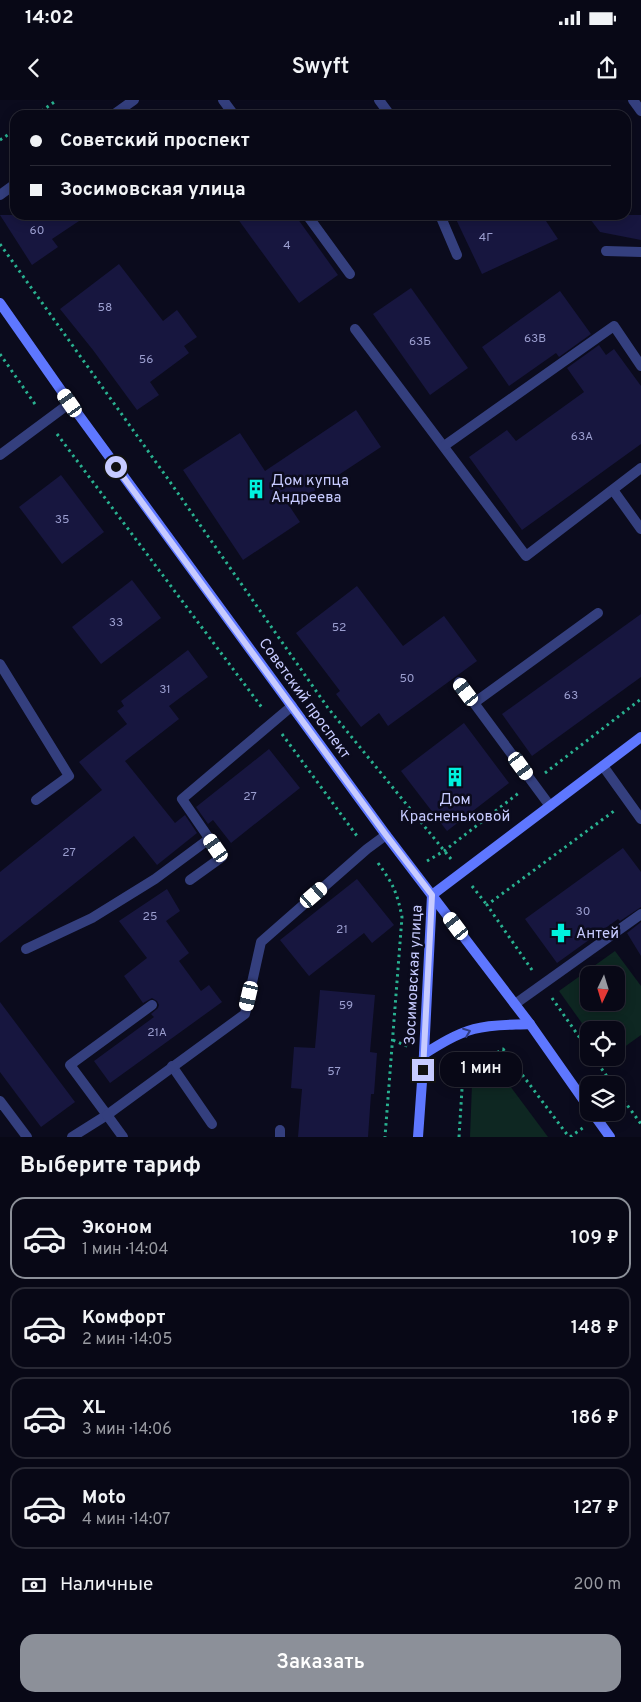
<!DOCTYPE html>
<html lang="ru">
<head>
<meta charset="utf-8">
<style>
	:root { --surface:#080816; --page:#161623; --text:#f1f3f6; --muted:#989aa1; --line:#292935; --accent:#8c9099 }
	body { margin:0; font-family:Overpass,sans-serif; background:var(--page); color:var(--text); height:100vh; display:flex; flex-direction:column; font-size:19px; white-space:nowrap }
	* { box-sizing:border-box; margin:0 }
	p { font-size:16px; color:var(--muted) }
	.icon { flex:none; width:28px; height:28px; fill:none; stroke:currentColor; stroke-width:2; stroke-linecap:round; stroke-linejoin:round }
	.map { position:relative; height:1037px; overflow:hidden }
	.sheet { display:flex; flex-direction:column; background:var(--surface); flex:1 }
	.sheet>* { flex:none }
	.top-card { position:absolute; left:10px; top:10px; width:621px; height:110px; border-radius:15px; box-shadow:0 2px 12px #0003,0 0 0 1px var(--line); display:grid; align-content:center; height:110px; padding:0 20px; background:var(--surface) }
	.needle { width:32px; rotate:184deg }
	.buttons { position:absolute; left:580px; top:866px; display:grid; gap:10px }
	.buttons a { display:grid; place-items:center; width:45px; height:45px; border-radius:10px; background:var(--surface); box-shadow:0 2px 12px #0003,0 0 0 1px var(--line); font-size:25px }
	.end { position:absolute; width:22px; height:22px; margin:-11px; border:6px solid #c7cbff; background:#111; box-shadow:0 0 0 2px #111 }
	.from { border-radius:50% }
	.bubble { position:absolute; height:35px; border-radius:15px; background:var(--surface); box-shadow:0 2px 12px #0003,0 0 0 1px var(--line); font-size:16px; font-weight:600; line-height:35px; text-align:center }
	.car { position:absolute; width:15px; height:30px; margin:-15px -8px; border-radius:6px; box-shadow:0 0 4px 1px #0007; background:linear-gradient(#fff 24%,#345 0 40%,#fff 0 76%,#345 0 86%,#fff 0) }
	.top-card b { display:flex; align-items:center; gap:18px; height:48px; font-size:19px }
	.top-card b+b { border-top:1px solid var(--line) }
	.top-card i { width:12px; height:12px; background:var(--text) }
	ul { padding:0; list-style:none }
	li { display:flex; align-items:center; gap:15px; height:82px; margin:0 10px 8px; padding:0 10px; border:2px solid var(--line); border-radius:15px }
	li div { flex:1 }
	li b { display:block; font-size:19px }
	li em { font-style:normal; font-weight:600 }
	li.on { border-color:var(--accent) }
	li>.icon { width:45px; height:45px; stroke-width:1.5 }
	h2 { padding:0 20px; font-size:22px; line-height:60px }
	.pay { display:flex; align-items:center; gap:12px; height:55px; padding:0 20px; font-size:19px }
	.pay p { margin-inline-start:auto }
	.primary-button { display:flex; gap:10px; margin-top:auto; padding:10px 20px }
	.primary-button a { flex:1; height:58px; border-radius:15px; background:var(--accent); color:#fff; font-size:20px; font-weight:600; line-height:58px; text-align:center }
	.status { display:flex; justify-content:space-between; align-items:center; height:35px; padding:0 25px; background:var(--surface); direction:ltr }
	.status svg { height:14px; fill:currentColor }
	header { display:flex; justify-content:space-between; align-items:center; height:65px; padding:0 20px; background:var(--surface); font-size:22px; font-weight:600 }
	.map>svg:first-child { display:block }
	.green { fill:#0e2722; fill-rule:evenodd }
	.building { fill:#17163f }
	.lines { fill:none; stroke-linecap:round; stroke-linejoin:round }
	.path { stroke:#29b190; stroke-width:3; stroke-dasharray:2.5 4; stroke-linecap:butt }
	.lane { stroke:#343f7e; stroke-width:10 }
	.street { stroke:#343f7e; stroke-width:10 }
	.secondary { stroke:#5e77ff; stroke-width:10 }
	.oneway { stroke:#303c83 }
	.route { stroke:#c7cbff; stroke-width:6 }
	.labels { text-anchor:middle; stroke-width:5; stroke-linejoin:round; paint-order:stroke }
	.number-label { font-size:12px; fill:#9b9ecf }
	.poi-label { font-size:15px; fill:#c7cbff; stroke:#0b0b1d; text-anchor:start }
	.street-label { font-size:15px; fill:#c7cbff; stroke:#0b0b1d }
</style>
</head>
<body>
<div class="status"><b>14:02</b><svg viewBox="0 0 49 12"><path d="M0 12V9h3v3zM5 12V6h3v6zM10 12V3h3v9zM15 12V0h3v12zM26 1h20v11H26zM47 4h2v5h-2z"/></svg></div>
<header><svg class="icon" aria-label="back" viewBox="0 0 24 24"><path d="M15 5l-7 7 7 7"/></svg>Swyft<svg class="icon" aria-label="share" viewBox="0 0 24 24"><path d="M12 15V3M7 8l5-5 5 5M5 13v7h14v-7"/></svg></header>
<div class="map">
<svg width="641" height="1037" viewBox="0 0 641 1037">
	<rect width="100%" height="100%" fill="#0b0b1d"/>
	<!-- green -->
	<g class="green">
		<path d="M615 851 641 886V935L616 953V930H589V933L559 891ZM589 875H616V902H589Z"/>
		<polygon points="496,967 548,1037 470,1037 472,984"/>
	</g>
	<!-- building -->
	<g class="building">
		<polygon points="0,115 88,115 52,139 58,147 32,165"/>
		<polygon points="235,115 295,115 338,175 299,203"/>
		<polygon points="454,115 542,115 558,139 482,174"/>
		<polygon points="587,115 641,115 641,140 600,132"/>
		<polygon points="119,164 163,221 177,210 197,237 184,246 189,253 150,282 159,295 137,310 93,250 60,209"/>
		<polygon points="411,188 468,268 430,295 373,214"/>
		<polygon points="560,191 591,234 559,257 556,253 509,286 482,247"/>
		<polygon points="599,245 606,255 614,249 641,286 641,344 522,430 469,357 507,330 516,341 584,292 567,268"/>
		<polygon points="356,310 381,347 290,407 300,422 243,460 183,370 240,333 265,371"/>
		<polygon points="61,375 104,432 62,464 19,407"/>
		<polygon points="132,480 161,518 101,564 72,527"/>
		<polygon points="357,486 403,546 444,516 477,561 388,626 379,613 361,627 336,594 340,591 296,533"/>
		<polygon points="641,514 641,577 532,656 502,614"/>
		<polygon points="188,550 208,577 169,606 179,619 125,661 175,723 185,715 197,733 157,765 134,736 0,843 0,772 102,690 79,662 127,624 117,611 124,606 121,601"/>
		<polygon points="464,623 509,683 447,731 401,671"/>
		<polygon points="269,649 300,688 231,743 213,720 208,724 196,707"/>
		<polygon points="623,748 641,772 641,807 620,821 618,819 557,863 525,819"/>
		<polygon points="357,779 394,825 372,843 364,833 309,876 280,840"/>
		<polygon points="167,789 180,811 166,821 189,853 179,861 201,891 209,885 222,902 110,983 94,961 154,917 151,914 158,908 159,905 157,901 152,898 143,903 124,876 147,858 119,821"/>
		<polygon points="641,822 641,856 627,833"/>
		<polygon points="320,890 375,895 370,952 377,953 374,994 371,994 368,1037 298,1037 302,989 291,988 294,947 315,948"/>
		<polygon points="0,902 75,1002 41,1027 0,972"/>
	</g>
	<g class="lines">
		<!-- path -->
		<g class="path">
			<polyline points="36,15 57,0"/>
			<polyline points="0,40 15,30"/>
			<polyline points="0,144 168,379 328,608 451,759"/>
			<polyline points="0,254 37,307"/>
			<polyline points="57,334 263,609"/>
			<polyline points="282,634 357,736"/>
			<polyline points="545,673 641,599"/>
			<polyline points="427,761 444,751 520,692"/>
			<path d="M378 763C393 784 397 792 402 817L385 1037"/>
			<polyline points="472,786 487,805"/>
			<polyline points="532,870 487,805 614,711"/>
			<polyline points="552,898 589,951"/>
			<polyline points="393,940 409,947"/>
			<polyline points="594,958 613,985"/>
			<polyline points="441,962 463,973"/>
			<polyline points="616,990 641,1024"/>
			<polyline points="616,1004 623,999"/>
			<polyline points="459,1037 463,973 503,949 569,1037"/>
			<polyline points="570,1037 584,1027"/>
		</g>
		<!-- lane -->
		<g class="lane">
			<polyline points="223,0 234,15"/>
			<polyline points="379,0 390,15"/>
			<polyline points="633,0 641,11"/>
			<polyline points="307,115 350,174"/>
			<polyline points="440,115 457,155"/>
			<polyline points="606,151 641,152"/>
			<polyline points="355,229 526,456 641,368"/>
			<polyline points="444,346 614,226 641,266"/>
			<polyline points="0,355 70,303"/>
			<polyline points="613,390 641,429"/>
			<polyline points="0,564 69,676 36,700"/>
			<polyline points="459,582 474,603"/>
			<polyline points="603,666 641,719"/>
			<polyline points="550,706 474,603 598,513"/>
			<polyline points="190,780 222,757 182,699 292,606"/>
			<polyline points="26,849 92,818 155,779 209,739"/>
			<polyline points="515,904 641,814"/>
			<polyline points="172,966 212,1024"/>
			<polyline points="0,1001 27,1037"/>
			<polyline points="72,1037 107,1015 70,965 152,905"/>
			<polyline points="123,1037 107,1015 245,914 261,842 367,749 386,735"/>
			<polyline points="280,1037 280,1030"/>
		</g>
		<!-- street -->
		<g class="street">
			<polyline points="113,15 134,0"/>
			<polyline points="0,95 15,84"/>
		</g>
		<!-- secondary -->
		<g class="secondary">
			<polyline points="0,203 70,303 386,735 530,924 589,1008"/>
			<polyline points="432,795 641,637"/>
			<path d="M424 954C440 944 456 934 474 929 492 924 511 925 530 924"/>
			<polyline points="592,1012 610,1037"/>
			<polyline points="418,1037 424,954 432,795"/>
		</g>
	</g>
	<!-- one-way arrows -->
	<defs><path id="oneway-chevron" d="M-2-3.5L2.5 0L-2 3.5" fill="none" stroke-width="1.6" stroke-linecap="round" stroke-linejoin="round" transform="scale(1.25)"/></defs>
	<use class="oneway" href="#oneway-chevron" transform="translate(467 932) rotate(-21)"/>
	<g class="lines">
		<!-- route -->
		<polyline class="route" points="116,367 386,735 432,795 423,970"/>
	</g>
	<!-- icons -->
	<defs>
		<symbol id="building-bare" viewBox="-9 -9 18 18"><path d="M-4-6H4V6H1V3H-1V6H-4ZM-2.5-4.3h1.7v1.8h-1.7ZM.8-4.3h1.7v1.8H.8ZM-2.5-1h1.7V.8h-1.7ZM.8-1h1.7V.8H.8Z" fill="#00f2de" stroke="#0b0b1d" stroke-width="2.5" paint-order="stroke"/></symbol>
		<symbol id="pharmacy-bare" viewBox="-9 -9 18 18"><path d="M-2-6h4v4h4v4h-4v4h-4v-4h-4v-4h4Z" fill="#00f2de" stroke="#0b0b1d" stroke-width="2.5" paint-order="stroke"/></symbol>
	</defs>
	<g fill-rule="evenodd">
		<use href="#building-bare" x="242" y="375" width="28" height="28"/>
		<use href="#building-bare" x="441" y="663" width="28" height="28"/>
		<use href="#pharmacy-bare" x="547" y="819" width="28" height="28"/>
	</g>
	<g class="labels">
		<!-- number labels -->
		<g class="number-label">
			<text x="37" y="134">60</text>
			<text x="486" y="141">4Г</text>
			<text x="287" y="149">4</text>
			<text x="105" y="211">58</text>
			<text x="535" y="242">63В</text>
			<text x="420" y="245">63Б</text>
			<text x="146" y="263">56</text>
			<text x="582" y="340">63А</text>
			<text x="62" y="423">35</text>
			<text x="116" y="526">33</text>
			<text x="339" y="531">52</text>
			<text x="407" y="582">50</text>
			<text x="165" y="593">31</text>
			<text x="571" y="599">63</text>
			<text x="250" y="700">27</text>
			<text x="69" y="756">27</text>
			<text x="583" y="815">30</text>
			<text x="150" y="820">25</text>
			<text x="342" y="833">21</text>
			<text x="346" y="909">59</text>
			<text x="157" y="936">21А</text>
			<text x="334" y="975">57</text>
		</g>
		<!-- poi labels -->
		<g class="poi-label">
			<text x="271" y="385">Дом купца<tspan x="271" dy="17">Андреева</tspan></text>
			<text x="455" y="704" text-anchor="middle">Дом<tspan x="455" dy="17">Красненьковой</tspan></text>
			<text x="576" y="838">Антей</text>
		</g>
		<!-- street labels -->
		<g class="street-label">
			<text transform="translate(305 598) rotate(54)" y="5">Советский проспект</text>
			<text transform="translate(413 875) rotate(-87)" y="5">Зосимовская улица</text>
		</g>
	</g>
</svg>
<div class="buttons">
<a><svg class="needle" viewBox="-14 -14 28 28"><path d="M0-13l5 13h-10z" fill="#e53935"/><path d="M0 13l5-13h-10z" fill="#989aa1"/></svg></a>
<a><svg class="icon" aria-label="locate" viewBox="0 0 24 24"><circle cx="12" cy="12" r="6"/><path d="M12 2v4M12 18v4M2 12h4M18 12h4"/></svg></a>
<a><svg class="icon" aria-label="layers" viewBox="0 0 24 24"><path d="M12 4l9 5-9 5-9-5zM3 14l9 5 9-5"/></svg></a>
</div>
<i class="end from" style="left:116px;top:367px"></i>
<i class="end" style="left:423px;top:970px"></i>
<div class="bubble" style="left:440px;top:952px;width:82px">1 мин</div>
<i class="car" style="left:70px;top:303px;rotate:325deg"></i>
<i class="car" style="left:466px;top:592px;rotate:323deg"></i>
<i class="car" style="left:521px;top:666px;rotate:144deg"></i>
<i class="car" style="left:216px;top:748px;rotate:325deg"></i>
<i class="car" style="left:314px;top:795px;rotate:49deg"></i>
<i class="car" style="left:456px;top:826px;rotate:323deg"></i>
<i class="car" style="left:249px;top:896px;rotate:193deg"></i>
<div class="top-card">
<b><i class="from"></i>Советский проспект</b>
<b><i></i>Зосимовская улица</b>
</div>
</div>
<section class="sheet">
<h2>Выберите тариф</h2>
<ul>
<li class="on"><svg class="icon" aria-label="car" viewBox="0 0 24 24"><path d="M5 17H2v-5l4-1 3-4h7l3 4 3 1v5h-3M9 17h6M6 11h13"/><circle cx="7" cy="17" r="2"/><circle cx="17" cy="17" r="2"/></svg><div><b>Эконом</b><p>1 мин · 14:04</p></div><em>109 ₽</em></li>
<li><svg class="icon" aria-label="car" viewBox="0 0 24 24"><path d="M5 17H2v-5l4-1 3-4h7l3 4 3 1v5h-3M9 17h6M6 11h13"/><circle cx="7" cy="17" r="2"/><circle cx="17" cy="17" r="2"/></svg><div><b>Комфорт</b><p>2 мин · 14:05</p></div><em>148 ₽</em></li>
<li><svg class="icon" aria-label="car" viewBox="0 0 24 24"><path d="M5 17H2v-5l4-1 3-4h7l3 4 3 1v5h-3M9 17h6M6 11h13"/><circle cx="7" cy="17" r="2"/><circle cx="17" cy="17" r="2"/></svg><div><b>XL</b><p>3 мин · 14:06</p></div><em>186 ₽</em></li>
<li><svg class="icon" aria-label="car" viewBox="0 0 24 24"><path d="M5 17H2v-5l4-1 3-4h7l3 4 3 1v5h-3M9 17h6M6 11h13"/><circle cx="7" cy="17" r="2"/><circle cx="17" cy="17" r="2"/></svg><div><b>Moto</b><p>4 мин · 14:07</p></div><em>127 ₽</em></li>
</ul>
<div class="pay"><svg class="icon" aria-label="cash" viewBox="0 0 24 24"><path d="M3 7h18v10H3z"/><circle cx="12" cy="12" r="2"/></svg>Наличные<p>200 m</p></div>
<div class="primary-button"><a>Заказать</a></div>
</section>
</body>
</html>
